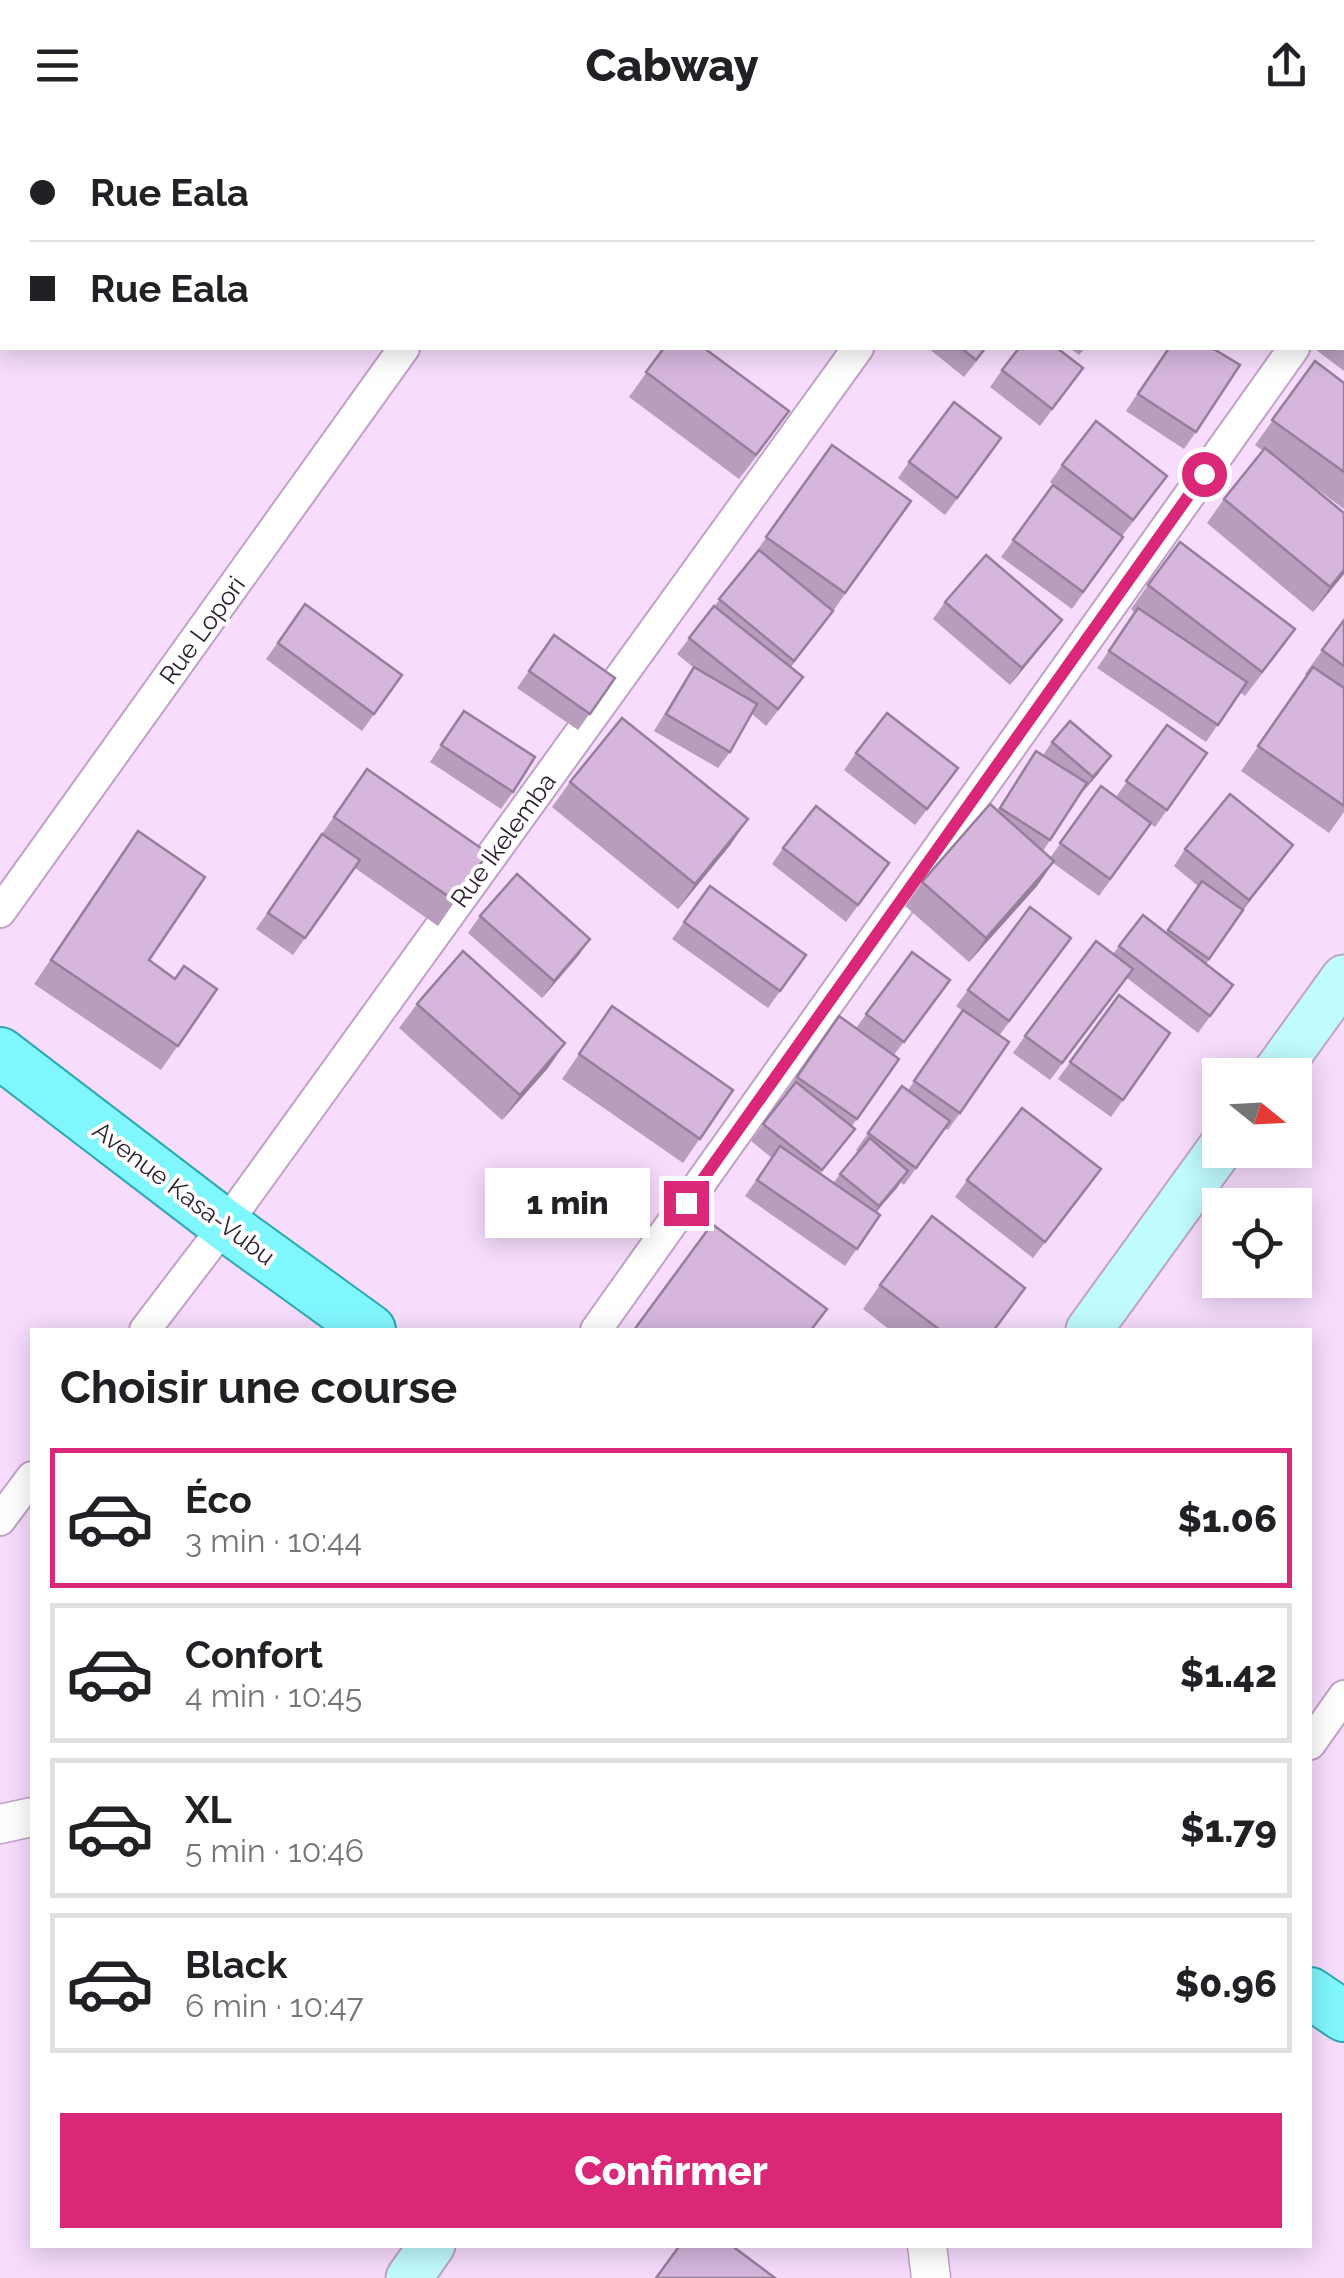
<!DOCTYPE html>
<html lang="fr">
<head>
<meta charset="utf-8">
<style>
	:root { --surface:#fff; --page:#f2f2f2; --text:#202124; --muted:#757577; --line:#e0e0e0; --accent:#db2777 }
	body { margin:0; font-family:Raleway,sans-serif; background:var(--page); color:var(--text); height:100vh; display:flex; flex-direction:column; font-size:38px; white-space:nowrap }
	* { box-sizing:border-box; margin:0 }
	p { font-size:32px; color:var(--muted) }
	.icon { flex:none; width:55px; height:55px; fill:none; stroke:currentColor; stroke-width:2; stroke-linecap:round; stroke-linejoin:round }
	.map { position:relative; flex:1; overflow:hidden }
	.sheet { position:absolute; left:30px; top:1198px; width:1282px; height:920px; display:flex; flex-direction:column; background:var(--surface); border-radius:0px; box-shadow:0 5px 25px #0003 }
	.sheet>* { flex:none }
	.hud { position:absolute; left:0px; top:0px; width:1345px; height:220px; box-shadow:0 5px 25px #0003; display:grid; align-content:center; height:220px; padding:0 30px; background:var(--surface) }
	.needle { width:65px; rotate:108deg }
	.buttons { position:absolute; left:1202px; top:928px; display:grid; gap:20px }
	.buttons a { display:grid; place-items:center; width:110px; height:110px; border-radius:0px; background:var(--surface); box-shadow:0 5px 25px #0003; font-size:50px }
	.end { position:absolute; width:45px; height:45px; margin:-22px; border:12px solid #db2777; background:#fff; box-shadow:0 0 0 5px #fff }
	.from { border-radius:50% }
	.bubble { position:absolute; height:70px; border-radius:0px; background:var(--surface); box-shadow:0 5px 25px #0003; font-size:32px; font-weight:800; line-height:70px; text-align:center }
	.hud b { display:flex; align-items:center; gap:35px; height:95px; font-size:38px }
	.hud b+b { border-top:2px solid var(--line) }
	.hud i { width:25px; height:25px; background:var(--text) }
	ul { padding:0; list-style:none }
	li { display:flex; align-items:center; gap:30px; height:140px; margin:0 20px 15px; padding:0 10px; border:5px solid var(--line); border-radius:0px }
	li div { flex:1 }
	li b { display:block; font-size:38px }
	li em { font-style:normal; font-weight:800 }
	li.selected { border-color:var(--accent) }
	li>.icon { width:90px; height:90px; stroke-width:1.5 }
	h2 { padding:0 30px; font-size:45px; line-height:120px }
	.action { display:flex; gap:20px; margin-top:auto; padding:20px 30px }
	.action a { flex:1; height:115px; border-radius:0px; background:var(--accent); color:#fff; font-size:40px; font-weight:800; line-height:115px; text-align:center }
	header { display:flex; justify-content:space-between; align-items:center; height:130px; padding:0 30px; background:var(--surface); font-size:45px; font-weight:800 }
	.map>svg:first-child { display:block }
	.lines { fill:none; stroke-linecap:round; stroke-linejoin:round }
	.minor-casing { stroke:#c0a1c8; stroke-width:34 }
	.tertiary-casing { stroke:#c0a1c8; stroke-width:41 }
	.secondary-casing { stroke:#c0a1c8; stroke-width:49 }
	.primary-casing { stroke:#2ba8b3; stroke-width:54 }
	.minor { stroke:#fff; stroke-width:30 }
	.tertiary { stroke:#fff; stroke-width:38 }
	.secondary { stroke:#c0fbfe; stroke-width:45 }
	.primary { stroke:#80f7fd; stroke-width:50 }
	.wall { fill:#b89dbe }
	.shaded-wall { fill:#967f9b }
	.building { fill:#d6b6dd; stroke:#967f9b; stroke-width:2.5 }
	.route { stroke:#db2777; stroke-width:12 }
	.labels { text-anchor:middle; stroke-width:8; stroke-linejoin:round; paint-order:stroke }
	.street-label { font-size:25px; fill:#2a1e2d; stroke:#fff }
</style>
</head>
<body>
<header><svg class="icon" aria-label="menu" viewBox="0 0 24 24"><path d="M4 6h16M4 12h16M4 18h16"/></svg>Cabway<svg class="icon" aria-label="share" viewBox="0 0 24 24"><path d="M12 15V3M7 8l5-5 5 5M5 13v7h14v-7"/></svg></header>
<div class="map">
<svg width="1344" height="2148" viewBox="0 0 1344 2148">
	<rect width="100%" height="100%" fill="#f7dcfd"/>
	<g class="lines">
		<defs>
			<g id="minor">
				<polyline points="1259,0 1263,2"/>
				<polyline points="111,2 112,0"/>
				<polyline points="558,2 559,0"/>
				<polyline points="1013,2 1015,0"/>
				<polyline points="1342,58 1344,59"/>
				<polyline points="1342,150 1344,148"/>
				<polyline points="0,157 2,154"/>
				<polyline points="0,782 404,218"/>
				<polyline points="145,1200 225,1095 858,218"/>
				<polyline points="596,1200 1294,218"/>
				<polyline points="0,1390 32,1347"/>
				<polyline points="1310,1614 1344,1566"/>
			</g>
			<g id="tertiary">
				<polyline points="0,1694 32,1687"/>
				<polyline points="927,2115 931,2148"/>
			</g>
			<g id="secondary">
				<polyline points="1274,945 1344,848"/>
				<polyline points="1089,1200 1220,1019"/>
				<polyline points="409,2148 432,2115"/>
			</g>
			<g id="primary">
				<polyline points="0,923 225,1095 370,1200"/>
				<polyline points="1310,1863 1344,1886"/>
			</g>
		</defs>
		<!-- minor casing -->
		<use href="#minor" class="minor-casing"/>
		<!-- tertiary casing -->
		<use href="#tertiary" class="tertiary-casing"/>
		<!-- secondary casing -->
		<use href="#secondary" class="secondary-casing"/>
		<!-- primary casing -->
		<use href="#primary" class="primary-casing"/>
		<!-- minor -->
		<use href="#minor" class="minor"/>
		<!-- tertiary -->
		<use href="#tertiary" class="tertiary"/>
		<!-- secondary -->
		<use href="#secondary" class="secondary"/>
		<!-- primary -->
		<use href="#primary" class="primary"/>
	</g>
	<!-- wall -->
	<g class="wall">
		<polygon points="1072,0 1137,0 1134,2 1075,2"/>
		<polygon points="1344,178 1344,241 1315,219 1342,218 1342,180"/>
		<polygon points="664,218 772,306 739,349 629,267"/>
		<polygon points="928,218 987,218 964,247"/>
		<polygon points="1070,218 1085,218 1079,225"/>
		<polygon points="1168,218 1196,302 1184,319 1126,281"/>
		<polygon points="1315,231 1344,253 1344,379 1302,348 1344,383 1344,444 1313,482 1207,393 1224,369 1263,321 1255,315"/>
		<polygon points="1083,238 1040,296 990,257 1002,240"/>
		<polygon points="832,315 911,371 821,498 790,537 803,547 791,564 766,596 752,584 730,622 718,638 654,601 693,537 677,524 749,432"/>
		<polygon points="990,325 945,385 898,348 909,332"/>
		<polygon points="1062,335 1155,363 1122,406 1123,407 1072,479 1001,427 1053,355 1095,386 1050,352"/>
		<polygon points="1148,455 1278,523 1245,566 1240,562 1206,612 1097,538 1135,483 1131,479"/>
		<polygon points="945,472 1062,490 1050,506 1010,555 933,489"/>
		<polygon points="305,474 402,545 362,601 266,529"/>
		<polygon points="1344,490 1344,682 1329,703 1241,641 1307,546 1305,544"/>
		<polygon points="554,505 615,548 578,600 517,558"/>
		<polygon points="464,581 513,662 501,679 430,632"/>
		<polygon points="1167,595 1207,623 1155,697 1151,694 1099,766 1053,733 1037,756 969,832 905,776 922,752 997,681 1036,621 1043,625 1052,612 1099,643 1080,663 1043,721 1050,728 1101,656 1116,667"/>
		<polygon points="856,623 946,655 915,695 844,640"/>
		<polygon points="367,639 488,723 438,796 355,738 293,825 256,799"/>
		<polygon points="570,652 731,714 678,779 552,677"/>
		<polygon points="138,701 149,830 175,849 217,859 161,940 34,854"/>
		<polygon points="1293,715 1240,784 1206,834 1233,855 1198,903 1127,848 1050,950 1013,923 1025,906 1113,824 1143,785 1166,803 1198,756 1174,736 1185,719"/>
		<polygon points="783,718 889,733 846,792 772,734"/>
		<polygon points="710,756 806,825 768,878 672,809"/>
		<polygon points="480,786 590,809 578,826 542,868 468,803"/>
		<polygon points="1071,808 999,906 960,983 948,1000 945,998 904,1055 900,1052 876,1083 880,1085 845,1136 745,1066 772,1028 751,1011 786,964 785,964 839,886 856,898 912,822 938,867 894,925 899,929 852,996 855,999 820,1044 833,1053 858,1022 856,1020 902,956 908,960 963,881 956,876 968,860"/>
		<polygon points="1119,865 1170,903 1111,987 1058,949"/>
		<polygon points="417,874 565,913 548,938 502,990 399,898"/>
		<polygon points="612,876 733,960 683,1033 562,949"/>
		<polygon points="967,1050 1089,1056 1033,1128 955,1067"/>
		<polygon points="880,1155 1025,1158 995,1200 890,1200 863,1179"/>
	</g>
	<!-- shaded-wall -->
	<g class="shaded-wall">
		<polygon points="1344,440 1344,444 1313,482 1330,457"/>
		<polygon points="833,481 821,498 782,548 794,531"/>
		<polygon points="1062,490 1050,506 1010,555 1022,538"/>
		<polygon points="1111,626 1099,643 1081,664 1093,647"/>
		<polygon points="748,689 731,714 678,779 695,754"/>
		<polygon points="1293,715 1281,732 1237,787 1249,770"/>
		<polygon points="1054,731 1037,756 969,832 986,808"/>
		<polygon points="590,809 578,826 542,868 554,851"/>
		<polygon points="565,913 548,938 502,990 520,965"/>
		<polygon points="908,1041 897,1058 867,1092 879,1076"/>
	</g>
	<!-- building -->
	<g class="building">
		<polygon points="1103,0 1134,0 1132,2 1106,2"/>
		<polygon points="1181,0 1202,0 1206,2 1179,2"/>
		<polygon points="1342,87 1344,88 1344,110 1342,112"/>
		<polygon points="1344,178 1344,203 1342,202 1342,180"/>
		<polygon points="664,218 704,218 789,281 756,325 646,242"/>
		<polygon points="961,218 985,218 976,230"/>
		<polygon points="1019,218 1057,218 1083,238 1052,279 1002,240"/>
		<polygon points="1169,218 1212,218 1240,235 1196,302 1138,264"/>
		<polygon points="1315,231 1344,253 1344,342 1272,290"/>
		<polygon points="954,272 1001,308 957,368 909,332"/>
		<polygon points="1096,291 1167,346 1133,390 1062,335"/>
		<polygon points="832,315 911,371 845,463 766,407"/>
		<polygon points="1265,318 1344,383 1344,440 1330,457 1224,369"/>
		<polygon points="1053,355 1123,407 1083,462 1013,410"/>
		<polygon points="1180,412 1295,499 1262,542 1148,455"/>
		<polygon points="759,420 833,481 794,531 719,469"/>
		<polygon points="986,425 1062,490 1022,538 945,472"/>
		<polygon points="305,474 402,545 374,584 278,513"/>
		<polygon points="714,476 803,547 778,579 689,508"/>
		<polygon points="1138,478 1247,552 1218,595 1109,521"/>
		<polygon points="1344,490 1344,536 1322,520"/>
		<polygon points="554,505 615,548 590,584 529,541"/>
		<polygon points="694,537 757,574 730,622 666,584"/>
		<polygon points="1313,537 1344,558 1344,676 1258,616"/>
		<polygon points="464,581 535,627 513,662 441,615"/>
		<polygon points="887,583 958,638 927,679 856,623"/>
		<polygon points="622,588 748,689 695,754 570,652"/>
		<polygon points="1070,591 1111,626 1093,647 1052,612"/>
		<polygon points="1167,595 1207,623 1167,680 1126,651"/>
		<polygon points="1036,621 1087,653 1050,710 1000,678"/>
		<polygon points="367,639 488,723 455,771 334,687"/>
		<polygon points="1101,656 1151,693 1110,749 1060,713"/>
		<polygon points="1230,664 1293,715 1249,770 1185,719"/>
		<polygon points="990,674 1054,731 986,808 922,752"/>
		<polygon points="816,676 889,733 858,775 783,718"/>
		<polygon points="138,701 205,747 149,830 175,849 184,836 217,859 178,916 51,830"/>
		<polygon points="322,704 360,730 305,808 268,783"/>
		<polygon points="517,744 590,809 554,851 480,786"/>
		<polygon points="1202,751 1243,780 1209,829 1168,800"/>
		<polygon points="710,756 806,825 780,861 684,792"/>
		<polygon points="1030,777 1071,808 1009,891 968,860"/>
		<polygon points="1143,785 1233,855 1210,886 1119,816"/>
		<polygon points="1096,811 1133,839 1062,933 1025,906"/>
		<polygon points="463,821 565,913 520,965 417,874"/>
		<polygon points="912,822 950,850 904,912 866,884"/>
		<polygon points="1119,865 1170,903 1123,970 1070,932"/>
		<polygon points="612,876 733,960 700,1009 579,924"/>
		<polygon points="963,880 1009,912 960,983 914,951"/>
		<polygon points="839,886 899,929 857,989 797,947"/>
		<polygon points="796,952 855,999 822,1040 763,994"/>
		<polygon points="902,956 950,991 916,1038 868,1003"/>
		<polygon points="1022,978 1101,1039 1045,1112 967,1050"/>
		<polygon points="870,1008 908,1041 879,1076 840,1044"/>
		<polygon points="780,1016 880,1085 857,1119 757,1050"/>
		<polygon points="932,1086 1025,1158 994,1200 940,1200 880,1155"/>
		<polygon points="712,1094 827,1179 811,1200 634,1200"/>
		<polygon points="680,2115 731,2115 775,2148 656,2148"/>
	</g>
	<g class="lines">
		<!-- route -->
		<polyline class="route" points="686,1073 1204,344"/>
	</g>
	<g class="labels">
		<!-- street labels -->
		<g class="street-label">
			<text transform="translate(202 500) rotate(-54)" y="9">Rue Lopori</text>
			<text transform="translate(503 710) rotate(-54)" y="9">Rue Ikelemba</text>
			<text transform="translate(184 1063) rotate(37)" y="9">Avenue Kasa-Vubu</text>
		</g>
	</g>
</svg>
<div class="buttons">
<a><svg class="needle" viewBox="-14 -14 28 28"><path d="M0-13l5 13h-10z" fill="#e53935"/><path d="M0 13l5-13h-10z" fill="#757577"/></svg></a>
<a><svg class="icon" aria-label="locate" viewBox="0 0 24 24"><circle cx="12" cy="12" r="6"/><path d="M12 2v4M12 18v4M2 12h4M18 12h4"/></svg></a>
</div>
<i class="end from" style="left:1204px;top:344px"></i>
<i class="end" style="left:686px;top:1073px"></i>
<div class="bubble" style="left:485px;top:1038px;width:165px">1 min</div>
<div class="hud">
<b><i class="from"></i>Rue Eala</b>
<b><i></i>Rue Eala</b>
</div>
<section class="sheet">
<h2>Choisir une course</h2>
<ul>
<li class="selected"><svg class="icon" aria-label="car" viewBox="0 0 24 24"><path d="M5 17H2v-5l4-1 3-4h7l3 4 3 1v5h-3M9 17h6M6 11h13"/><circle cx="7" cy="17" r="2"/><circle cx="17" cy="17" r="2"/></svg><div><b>Éco</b><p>3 min · 10:44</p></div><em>$1.06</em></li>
<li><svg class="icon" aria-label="car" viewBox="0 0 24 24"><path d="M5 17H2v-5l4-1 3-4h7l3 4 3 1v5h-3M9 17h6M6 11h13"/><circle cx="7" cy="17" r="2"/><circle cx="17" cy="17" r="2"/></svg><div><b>Confort</b><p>4 min · 10:45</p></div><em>$1.42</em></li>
<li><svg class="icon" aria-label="car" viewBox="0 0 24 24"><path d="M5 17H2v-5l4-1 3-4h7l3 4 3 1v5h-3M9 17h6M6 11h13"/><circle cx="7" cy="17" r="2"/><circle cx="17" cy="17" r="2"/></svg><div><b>XL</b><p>5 min · 10:46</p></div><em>$1.79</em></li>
<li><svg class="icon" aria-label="car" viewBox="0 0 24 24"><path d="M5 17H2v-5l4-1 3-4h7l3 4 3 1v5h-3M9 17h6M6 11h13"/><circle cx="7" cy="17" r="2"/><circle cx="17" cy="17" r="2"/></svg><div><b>Black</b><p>6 min · 10:47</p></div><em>$0.96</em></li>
</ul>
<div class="action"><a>Confirmer</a></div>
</section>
</div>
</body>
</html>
